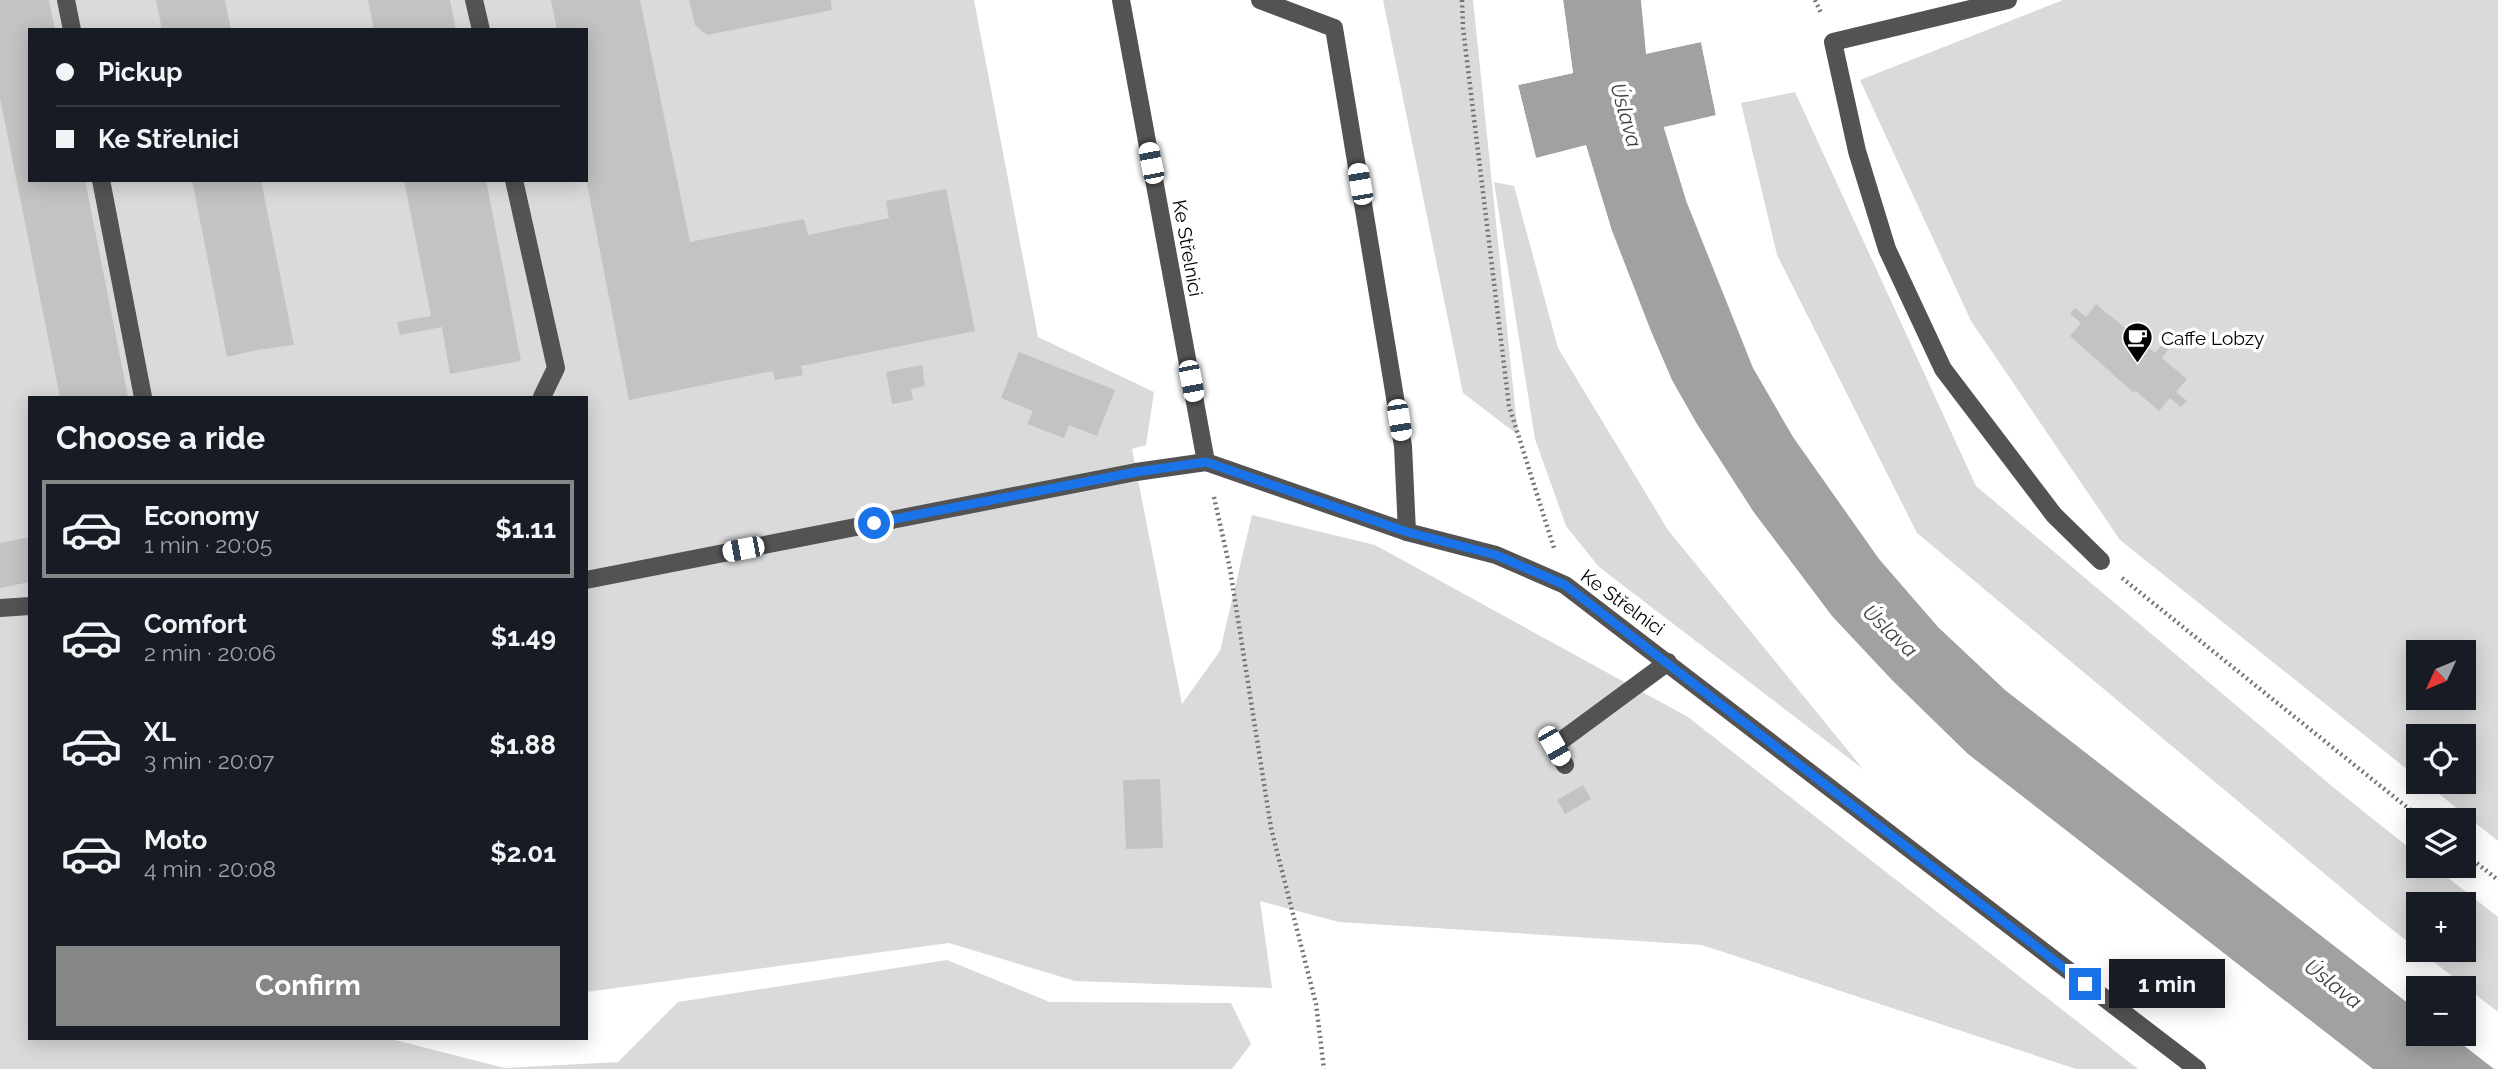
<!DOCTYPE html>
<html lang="en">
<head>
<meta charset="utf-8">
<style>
	:root { --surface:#171b24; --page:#242831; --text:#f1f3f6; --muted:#9ea1a6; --line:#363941; --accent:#858687 }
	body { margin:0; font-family:Raleway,sans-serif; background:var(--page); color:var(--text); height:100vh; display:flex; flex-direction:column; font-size:26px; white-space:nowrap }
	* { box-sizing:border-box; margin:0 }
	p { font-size:23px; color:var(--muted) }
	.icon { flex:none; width:38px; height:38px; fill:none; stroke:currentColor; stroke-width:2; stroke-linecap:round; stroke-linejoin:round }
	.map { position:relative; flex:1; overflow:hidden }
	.drawer { position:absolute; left:28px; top:396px; width:560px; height:644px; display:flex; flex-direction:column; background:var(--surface); border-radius:0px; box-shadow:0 4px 18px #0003 }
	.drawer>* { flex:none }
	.top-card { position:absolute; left:28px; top:28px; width:560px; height:154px; border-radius:0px; box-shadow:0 4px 18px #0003; display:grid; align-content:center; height:154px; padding:0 28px; background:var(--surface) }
	.needle { width:46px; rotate:226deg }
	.buttons { position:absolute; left:2406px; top:640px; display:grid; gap:14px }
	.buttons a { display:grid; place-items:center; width:70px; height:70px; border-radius:0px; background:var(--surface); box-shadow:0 4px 18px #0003; font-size:35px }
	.end { position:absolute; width:32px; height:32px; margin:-16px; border:9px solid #1a73e8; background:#fff; box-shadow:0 0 0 4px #fff }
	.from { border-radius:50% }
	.bubble { position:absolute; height:49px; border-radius:0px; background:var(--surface); box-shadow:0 4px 18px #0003; font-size:23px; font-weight:700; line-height:49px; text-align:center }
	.car { position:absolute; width:21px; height:42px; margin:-21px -10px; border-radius:9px; box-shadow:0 0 5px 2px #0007; background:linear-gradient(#fff 24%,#345 0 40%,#fff 0 76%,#345 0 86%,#fff 0) }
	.top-card b { display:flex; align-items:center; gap:24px; height:66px; font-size:26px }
	.top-card b+b { border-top:2px solid var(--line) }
	.top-card i { width:18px; height:18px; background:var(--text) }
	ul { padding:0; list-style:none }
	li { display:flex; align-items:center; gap:21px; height:98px; margin:0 14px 10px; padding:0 14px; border:4px solid transparent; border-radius:0px }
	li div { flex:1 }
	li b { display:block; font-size:26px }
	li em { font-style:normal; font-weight:700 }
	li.active { border-color:var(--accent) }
	li>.icon { width:63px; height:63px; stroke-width:1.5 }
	h2 { padding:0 28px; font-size:32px; line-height:84px }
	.primary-button { display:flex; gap:14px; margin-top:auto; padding:14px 28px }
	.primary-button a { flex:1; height:80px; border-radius:0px; background:var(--accent); color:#fff; font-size:28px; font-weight:700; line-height:80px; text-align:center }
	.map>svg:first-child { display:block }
	.green { fill:#dadada; fill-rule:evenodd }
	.water { fill:#a1a1a1 }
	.pier { fill:#fff }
	.building { fill:#c3c3c3 }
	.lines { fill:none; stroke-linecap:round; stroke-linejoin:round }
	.path { stroke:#757575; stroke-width:4.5; stroke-dasharray:2 3.5; stroke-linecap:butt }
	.minor { stroke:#535353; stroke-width:18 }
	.route { stroke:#1a73e8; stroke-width:9 }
	.labels { text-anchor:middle; stroke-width:7; stroke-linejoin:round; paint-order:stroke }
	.street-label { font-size:19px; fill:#000; stroke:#fff }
	.poi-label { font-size:19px; fill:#000; stroke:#fff; text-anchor:start }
	.water-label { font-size:21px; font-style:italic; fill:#424242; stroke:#fff }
</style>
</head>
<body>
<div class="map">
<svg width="2498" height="1069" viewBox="0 0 2498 1069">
	<rect width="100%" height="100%" fill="#fff"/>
	<!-- green -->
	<g class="green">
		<path d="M0 0H974L1038 337 1154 392 1146 445 1132 449 1182 704 1220 651 1252 515 1375 545 1688 717 2138 1069H2076L1702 945 1339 922 1260 901 1272 988 1075 981 949 943 586 992V397H30V1038H387L505 1068 618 1062 678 1002 947 960 1050 1002 1231 1003 1251 1044 1232 1069H0ZM30 30H586V180H30Z"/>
		<polygon points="1383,0 1473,0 1518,435 1463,393"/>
		<path d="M2063 0H2498V841L2424 782H2464V737H2418V778L2120 540 1971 321 1860 80ZM2418 653H2464V698H2418Z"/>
		<path d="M1795 92 1976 486 2333 787 2418 855V866H2433L2498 917V1012L2380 920 1917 533 1777 255 1741 103ZM2418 905H2464V950H2418Z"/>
		<polygon points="1494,182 1514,186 1558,348 1668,530 1863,769 1599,567 1566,526 1535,439"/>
	</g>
	<!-- water -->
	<polygon class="water" points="1563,0 1641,0 1647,53 1701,42 1716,116 1664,128 1687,203 1753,368 1793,437 1879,559 1938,627 2005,690 2418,1011 2418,1034 2449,1034 2494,1069 2373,1069 1968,754 1892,680 1832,616 1753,511 1697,424 1672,380 1651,331 1611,228 1586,146 1536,158 1518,85 1573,73"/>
	<!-- pier -->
	<g class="pier">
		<polygon points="1560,0 1563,0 1573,73 1518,85 1536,158 1586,145 1611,228 1607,229 1584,150 1537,162 1533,160 1515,85 1517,81 1569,70"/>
		<polygon points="1641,0 1645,0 1649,49 1700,38 1704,41 1720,117 1668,130 1691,202 1687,203 1664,127 1716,115 1701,42 1646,54"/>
	</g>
	<!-- building -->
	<g class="building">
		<polygon points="0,0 49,0 55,30 30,30 30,180 85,180 128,397 60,397 0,98"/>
		<polygon points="156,0 225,0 231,30 162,30"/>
		<polygon points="368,0 450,0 456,30 374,30"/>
		<polygon points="551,0 640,0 690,242 804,219 808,235 889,218 886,201 946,189 975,331 801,366 803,375 775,380 773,371 629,400 586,179 586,30 557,30"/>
		<polygon points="689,0 831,0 832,10 707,35 695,25"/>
		<polygon points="192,180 261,180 294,345 257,350 227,357"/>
		<polygon points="404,180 486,180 521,361 450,374 442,327 400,335 397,322 431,316"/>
		<polygon points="2096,304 2155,353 2164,342 2170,347 2162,358 2187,379 2176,392 2187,401 2181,407 2170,398 2159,411 2136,391 2134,393 2070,336 2081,323 2070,314 2075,308 2086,317"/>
		<polygon points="1019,352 1115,390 1097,436 1069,425 1064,438 1027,424 1033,411 1001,398"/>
		<polygon points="922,365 925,386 911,389 913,400 892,404 886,372"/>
		<polygon points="30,537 30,582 0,588 0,543"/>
		<polygon points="1160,779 1163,848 1126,849 1123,780"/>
		<polygon points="1583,785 1591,799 1565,814 1557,800"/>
	</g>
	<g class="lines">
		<!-- path -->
		<g class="path">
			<polyline points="1462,0 1463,28 1509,406 1554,548"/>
			<polyline points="1815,0 1822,15"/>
			<polyline points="1214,497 1230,569 1271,828 1316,1004 1324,1069"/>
			<polyline points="2122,578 2424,821"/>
			<polyline points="2464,853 2498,880"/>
		</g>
		<!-- minor -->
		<g class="minor">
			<polyline points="66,0 72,30"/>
			<polyline points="474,0 481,30"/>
			<polyline points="1121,0 1206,462 1407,532 1496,555 1565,585 2197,1069"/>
			<polyline points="1260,0 1334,28 1403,446 1407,532"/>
			<polyline points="2008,0 1833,42 1857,151 1887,249 1943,369 2054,515 2101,561"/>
			<polyline points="101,180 143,397"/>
			<polyline points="514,180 556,368 542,397"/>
			<polyline points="586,580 1136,472 1206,462"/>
			<polyline points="0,608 30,606"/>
			<polyline points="1565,765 1554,746 1668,662"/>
		</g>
	</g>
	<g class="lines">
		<!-- route -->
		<polyline class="route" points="874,523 1136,472 1206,462 1407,532 1496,555 1565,585 2085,984"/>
	</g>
	<!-- icons -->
	<defs>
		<symbol id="cafe-pin" viewBox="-11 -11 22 30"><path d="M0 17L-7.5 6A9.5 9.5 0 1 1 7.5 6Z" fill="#000" stroke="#fff"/><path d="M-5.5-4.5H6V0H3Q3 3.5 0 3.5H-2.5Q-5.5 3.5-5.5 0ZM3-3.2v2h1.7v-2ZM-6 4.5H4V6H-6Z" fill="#fff"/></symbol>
	</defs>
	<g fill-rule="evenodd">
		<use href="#cafe-pin" x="2120" y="320" width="35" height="47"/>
	</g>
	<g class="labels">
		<!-- street labels -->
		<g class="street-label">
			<text transform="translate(1188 248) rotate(80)" y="7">Ke Střelnici</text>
			<text transform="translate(1623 602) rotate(36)" y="7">Ke Střelnici</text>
		</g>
		<!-- poi labels -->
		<g class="poi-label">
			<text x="2161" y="345">Caffe Lobzy</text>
		</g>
		<!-- water labels -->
		<g class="water-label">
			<text transform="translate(1626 115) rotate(74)" y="7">Úslava</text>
			<text transform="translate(1890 631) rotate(43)" y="7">Úslava</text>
			<text transform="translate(2333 984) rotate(38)" y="7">Úslava</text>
		</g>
	</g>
</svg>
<div class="buttons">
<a><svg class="needle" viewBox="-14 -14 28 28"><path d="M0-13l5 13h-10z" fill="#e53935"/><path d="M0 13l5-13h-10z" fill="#9ea1a6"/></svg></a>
<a><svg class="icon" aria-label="locate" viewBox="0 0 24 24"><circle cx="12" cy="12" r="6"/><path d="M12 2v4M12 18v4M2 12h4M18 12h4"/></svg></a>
<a><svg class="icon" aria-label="layers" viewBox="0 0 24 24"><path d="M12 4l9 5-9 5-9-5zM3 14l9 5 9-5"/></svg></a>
<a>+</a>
<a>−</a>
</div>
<i class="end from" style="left:874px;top:523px"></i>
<i class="end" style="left:2085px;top:984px"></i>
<div class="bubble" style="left:2109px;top:959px;width:116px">1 min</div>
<i class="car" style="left:1151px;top:163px;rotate:349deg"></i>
<i class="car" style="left:1360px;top:184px;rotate:350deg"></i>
<i class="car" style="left:1191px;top:381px;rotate:169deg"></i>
<i class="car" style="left:1399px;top:420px;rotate:171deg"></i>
<i class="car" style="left:743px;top:549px;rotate:259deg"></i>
<i class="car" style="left:1554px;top:746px;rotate:150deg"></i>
<div class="top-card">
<b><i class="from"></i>Pickup</b>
<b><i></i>Ke Střelnici</b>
</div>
<section class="drawer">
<h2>Choose a ride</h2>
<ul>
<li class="active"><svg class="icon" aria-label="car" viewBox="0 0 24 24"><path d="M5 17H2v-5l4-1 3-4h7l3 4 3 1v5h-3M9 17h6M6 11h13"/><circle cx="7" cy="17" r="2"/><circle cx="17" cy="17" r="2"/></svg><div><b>Economy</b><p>1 min · 20:05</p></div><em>$1.11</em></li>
<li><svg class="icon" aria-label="car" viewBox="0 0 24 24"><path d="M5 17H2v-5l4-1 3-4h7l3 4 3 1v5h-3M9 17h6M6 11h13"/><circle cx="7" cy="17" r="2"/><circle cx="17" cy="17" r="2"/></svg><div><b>Comfort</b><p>2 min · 20:06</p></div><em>$1.49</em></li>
<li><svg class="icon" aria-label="car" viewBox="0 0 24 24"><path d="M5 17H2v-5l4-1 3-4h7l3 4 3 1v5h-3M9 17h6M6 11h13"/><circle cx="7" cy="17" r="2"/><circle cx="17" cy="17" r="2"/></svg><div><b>XL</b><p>3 min · 20:07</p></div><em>$1.88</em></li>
<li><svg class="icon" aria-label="car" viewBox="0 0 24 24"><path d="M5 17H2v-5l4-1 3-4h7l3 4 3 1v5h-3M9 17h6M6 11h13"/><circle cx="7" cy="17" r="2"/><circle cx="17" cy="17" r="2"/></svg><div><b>Moto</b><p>4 min · 20:08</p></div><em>$2.01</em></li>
</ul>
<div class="primary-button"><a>Confirm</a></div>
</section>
</div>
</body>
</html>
